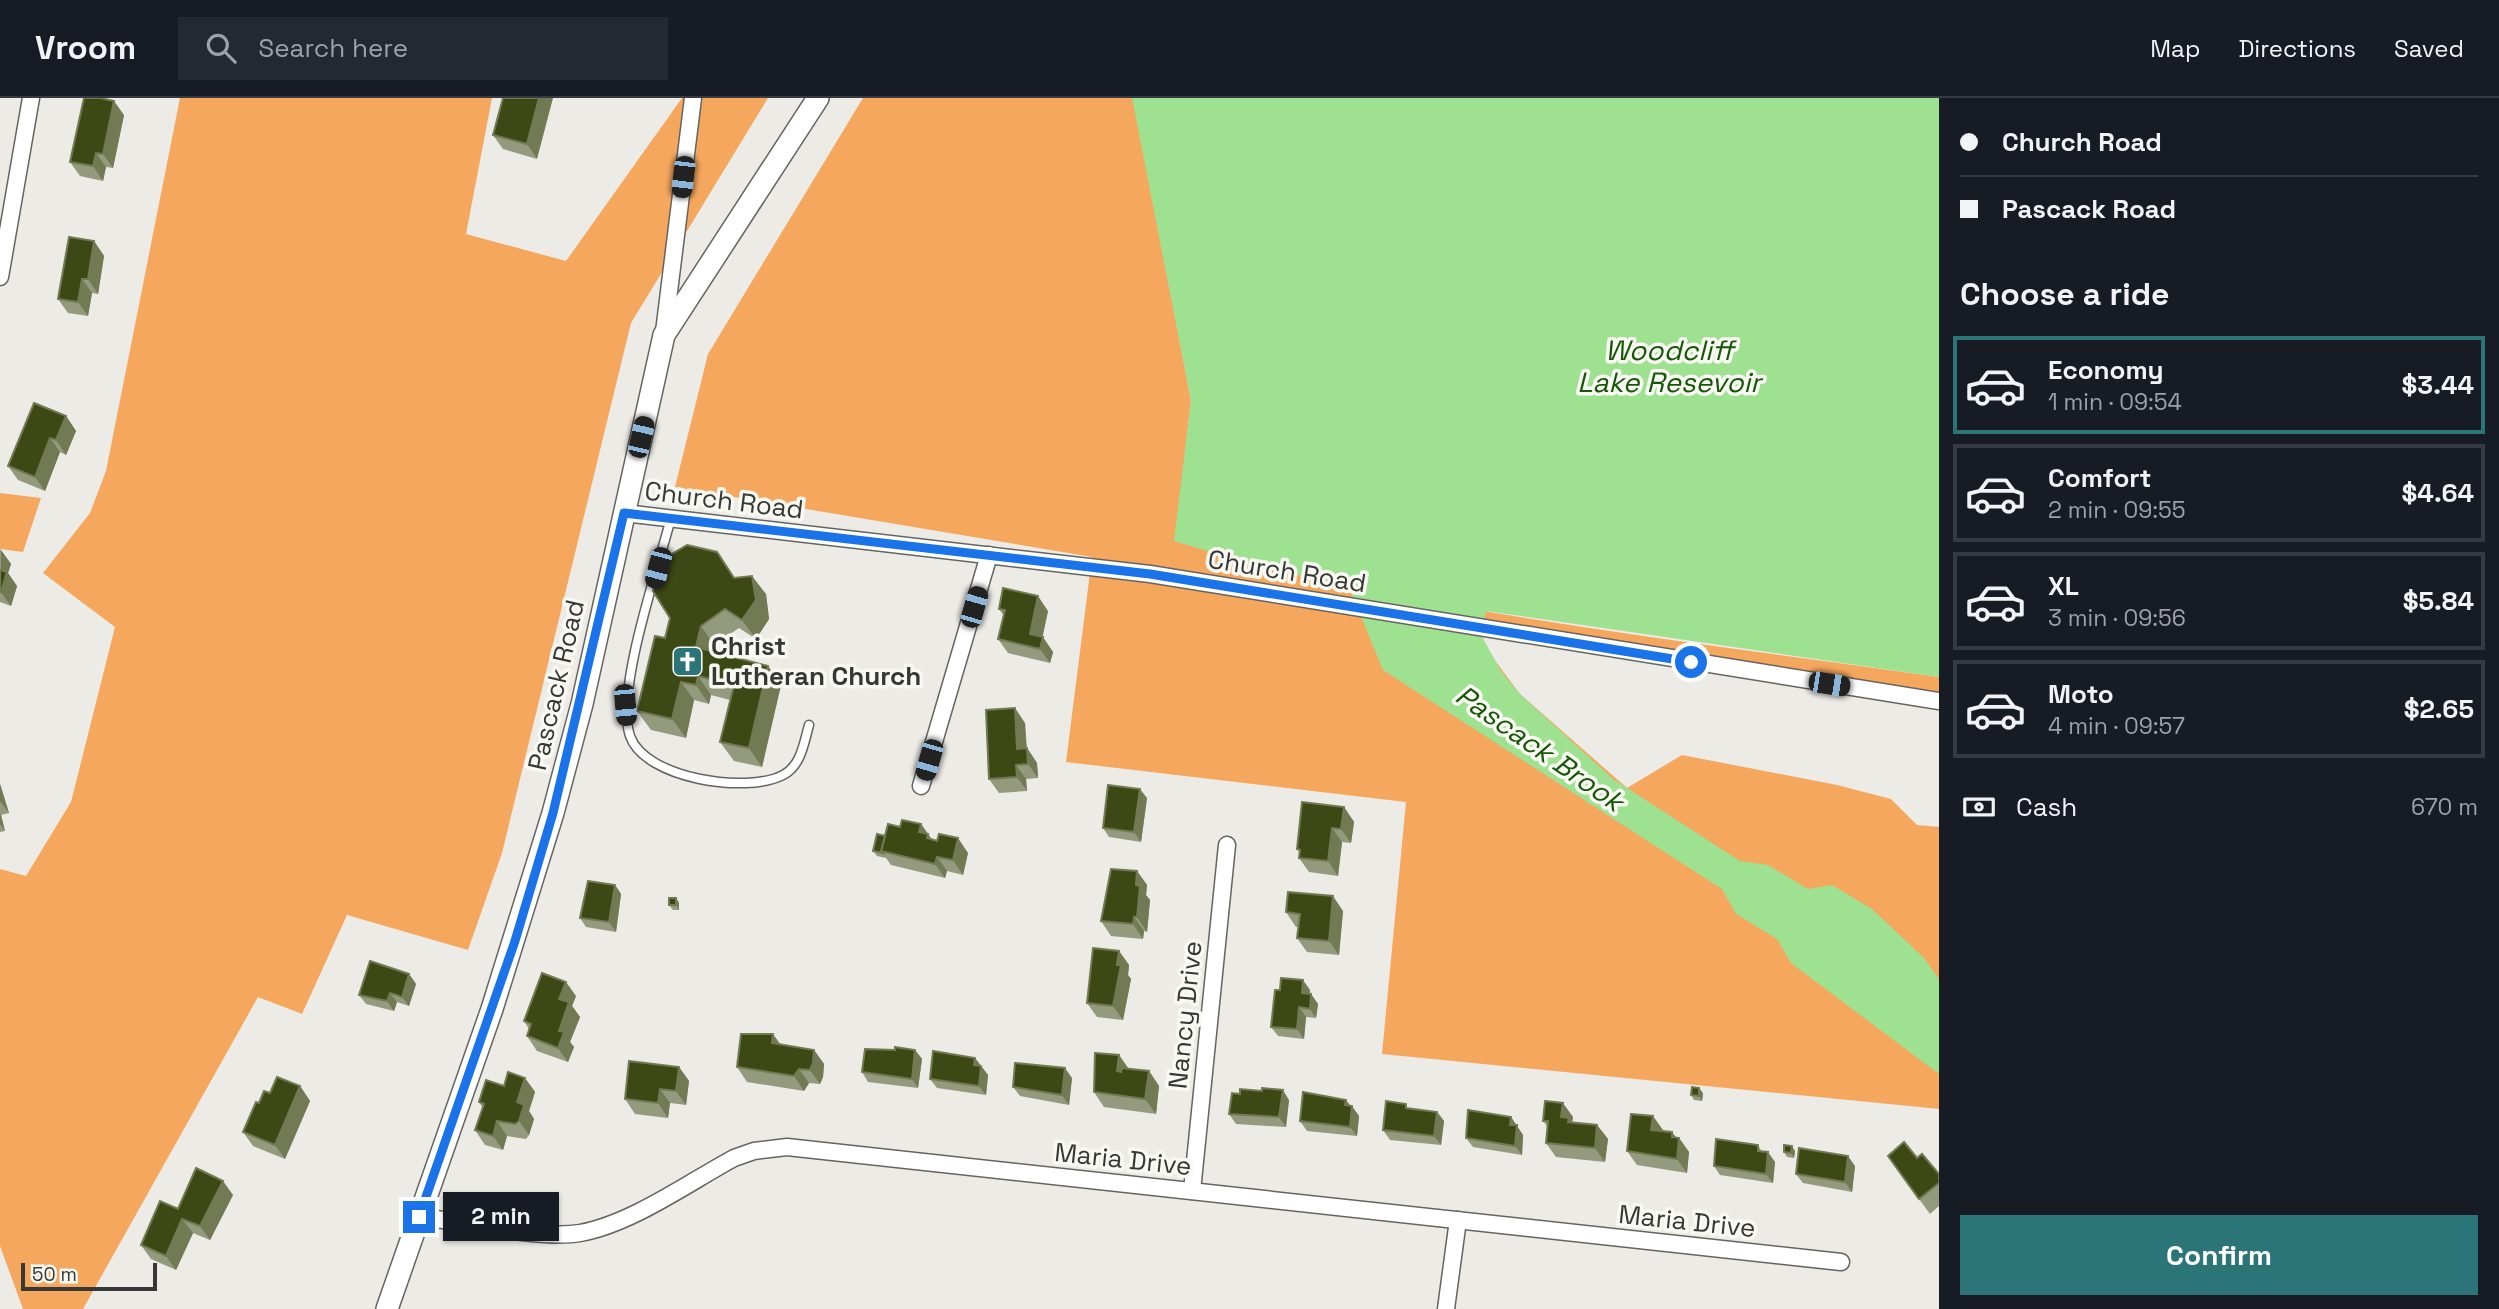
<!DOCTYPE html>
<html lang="en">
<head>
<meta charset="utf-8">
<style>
	:root { --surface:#171b24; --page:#242831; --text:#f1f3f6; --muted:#9ea1a6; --line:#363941; --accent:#2b7578 }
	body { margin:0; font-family:"Space Grotesk",sans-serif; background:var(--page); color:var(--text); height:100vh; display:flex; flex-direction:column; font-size:26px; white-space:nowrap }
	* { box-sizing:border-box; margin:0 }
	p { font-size:23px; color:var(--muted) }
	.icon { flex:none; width:38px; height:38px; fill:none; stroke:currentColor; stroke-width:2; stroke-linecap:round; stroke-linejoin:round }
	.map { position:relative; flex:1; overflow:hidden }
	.drawer { display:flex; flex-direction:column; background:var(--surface); width:560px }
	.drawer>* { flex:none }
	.hud { display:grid; align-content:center; height:154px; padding:0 21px; background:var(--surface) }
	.scale { position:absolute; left:21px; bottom:18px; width:136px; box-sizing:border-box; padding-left:7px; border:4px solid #373735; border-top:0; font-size:19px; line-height:24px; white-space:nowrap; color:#373735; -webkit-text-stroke:5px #f9f9f3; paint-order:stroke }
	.end { position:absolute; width:32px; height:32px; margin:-16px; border:9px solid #1a73e8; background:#fff; box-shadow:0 0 0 4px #fff }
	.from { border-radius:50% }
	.bubble { position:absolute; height:49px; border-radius:0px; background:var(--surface); box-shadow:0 2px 5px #0004; font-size:23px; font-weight:700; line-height:49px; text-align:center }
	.car { position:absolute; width:21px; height:42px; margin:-21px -10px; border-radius:9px; box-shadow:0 0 5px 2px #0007; background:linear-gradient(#222 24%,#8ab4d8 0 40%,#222 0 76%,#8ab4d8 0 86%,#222 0) }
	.hud b { display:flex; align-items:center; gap:24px; height:66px; font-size:26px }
	.hud b+b { border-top:2px solid var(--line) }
	.hud i { width:18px; height:18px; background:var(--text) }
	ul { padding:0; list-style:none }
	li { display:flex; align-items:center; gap:21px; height:98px; margin:0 14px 10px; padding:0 7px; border:4px solid var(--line); border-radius:0px }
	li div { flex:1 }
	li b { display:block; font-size:26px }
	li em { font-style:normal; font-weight:700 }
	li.selected { border-color:var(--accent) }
	li>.icon { width:63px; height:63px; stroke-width:1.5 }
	h2 { padding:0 21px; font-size:32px; line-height:84px }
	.pay { display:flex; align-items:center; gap:18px; height:77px; padding:0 21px; font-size:26px }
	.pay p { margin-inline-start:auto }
	.action { display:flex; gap:14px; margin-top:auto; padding:14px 21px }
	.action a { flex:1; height:80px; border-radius:0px; background:var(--accent); color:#fff; font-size:28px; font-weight:700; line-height:80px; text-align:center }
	header { display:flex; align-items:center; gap:42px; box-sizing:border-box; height:98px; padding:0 35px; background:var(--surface); border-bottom:2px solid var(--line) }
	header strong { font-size:33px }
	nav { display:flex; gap:38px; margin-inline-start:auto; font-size:24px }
	.search { width:490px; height:63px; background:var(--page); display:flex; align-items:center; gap:18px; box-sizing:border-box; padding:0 24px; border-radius:0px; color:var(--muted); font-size:26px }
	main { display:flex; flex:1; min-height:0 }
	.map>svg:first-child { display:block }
	.forest { fill:#f5a75e }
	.water { fill:#9de191 }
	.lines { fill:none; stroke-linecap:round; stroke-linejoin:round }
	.service-casing { stroke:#656460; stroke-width:11 }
	.minor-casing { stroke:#656460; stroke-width:19 }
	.tertiary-casing { stroke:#656460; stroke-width:24 }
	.service { stroke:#fff; stroke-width:8 }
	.minor { stroke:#fff; stroke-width:16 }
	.tertiary { stroke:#fff; stroke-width:21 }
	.wall { fill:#949a7d }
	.shaded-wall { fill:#727a53 }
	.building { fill:#3d4914; stroke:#727a53; stroke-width:2 }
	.route { stroke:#1a73e8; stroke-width:9 }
	.labels { text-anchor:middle; stroke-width:7; stroke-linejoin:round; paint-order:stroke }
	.street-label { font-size:26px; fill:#373735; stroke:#f9f9f3 }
	.poi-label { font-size:26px; font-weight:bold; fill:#373735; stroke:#f9f9f3; text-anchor:start }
	.water-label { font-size:28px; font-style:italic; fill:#165706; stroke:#f9f9f3 }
</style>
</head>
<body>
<header>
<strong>Vroom</strong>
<div class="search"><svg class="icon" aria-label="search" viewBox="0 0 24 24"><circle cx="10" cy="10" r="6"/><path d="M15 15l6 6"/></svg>Search here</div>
<nav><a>Map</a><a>Directions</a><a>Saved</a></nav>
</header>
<main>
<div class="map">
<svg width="1939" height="1211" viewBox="0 0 1939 1211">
	<rect width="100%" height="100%" fill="#ecebe6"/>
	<!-- forest -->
	<g class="forest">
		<polygon points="180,0 492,0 466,136 566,163 682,0 768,0 631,225 502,755 468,852 347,817 302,916 258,899 83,1211 23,1211 0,1148 0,771 26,778 71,704 115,529 43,475 90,415 106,373"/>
		<path d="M863 0H1133L1191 302 1175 443C1423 516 1683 542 1939 579V603L1664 560 1482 538 1490 556 1520 596 1627 690 1682 657 1837 687 1891 701 1917 727 1939 729V1011L1382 956 1406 704 1066 664 1092 459 675 389 708 256Z"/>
		<polygon points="0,395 41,400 23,454 0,451"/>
	</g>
	<!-- water -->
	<polygon class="water" points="1132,0 1939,0 1939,579 1486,513 1481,537 1501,573 1520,596 1613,681 1740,763 1768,767 1808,791 1832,787 1872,811 1924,860 1939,881 1939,976 1791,865 1777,841 1736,816 1722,791 1383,572 1348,487 1269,471 1174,443 1191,302"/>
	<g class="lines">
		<defs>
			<path id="service" d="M671 420C658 470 615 594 630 638 645 681 747 696 783 677 801 668 804 645 809 627"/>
			<g id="minor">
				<polyline points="0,179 31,0"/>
				<polyline points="664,234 693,0"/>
				<polyline points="624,415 1150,476 1939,603"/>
				<polyline points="921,688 989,457"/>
				<polyline points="1192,1093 1227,747"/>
				<path d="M419 1119C464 1123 538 1142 580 1135 631 1126 688 1085 734 1060L754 1053 787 1049 1841 1164"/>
				<polyline points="1446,1211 1458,1122"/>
			</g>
			<polyline id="tertiary" points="387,1211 492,911 553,715 582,606 664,237 818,0"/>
		</defs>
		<!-- service casing -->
		<use href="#service" class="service-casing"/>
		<!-- minor casing -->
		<use href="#minor" class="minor-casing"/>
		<!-- tertiary casing -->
		<use href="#tertiary" class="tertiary-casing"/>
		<!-- service -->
		<use href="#service" class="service"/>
		<!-- minor -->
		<use href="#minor" class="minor"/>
		<!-- tertiary -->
		<use href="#tertiary" class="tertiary"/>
	</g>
	<!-- wall -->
	<g class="wall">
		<polygon points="503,0 537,61 503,51 493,37"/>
		<polygon points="124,17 113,70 106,69 103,83 80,78 70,64"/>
		<polygon points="94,143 104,158 98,196 92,195 88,218 68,215 58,201"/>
		<polygon points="66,318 76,333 66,357 60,354 45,393 18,382 8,368"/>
		<polygon points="0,451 11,466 8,475 17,488 11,508 0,504"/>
		<polygon points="735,480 766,496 769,521 756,541 739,530 714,547 713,553 768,568 781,587 762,669 734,663 720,644 730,602 711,597 709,606 694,602 686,640 651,632 637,613 665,540"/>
		<polygon points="999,511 1048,513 1042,539 1053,554 1050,565 1008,555 998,541 1004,518"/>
		<polygon points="1025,625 1027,650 1037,665 1038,680 1026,681 1027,693 999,695 989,681"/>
		<polygon points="0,686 9,715 1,717 5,733 0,734"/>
		<polygon points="1147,700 1141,744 1109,739 1103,730"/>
		<polygon points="1344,709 1354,724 1351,745 1342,744 1338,778 1309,774 1299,760 1300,755 1297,751"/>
		<polygon points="921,726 931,741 968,755 963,777 947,773 945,780 891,767 886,760 877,758 873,753 885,738 900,729"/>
		<polygon points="1137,773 1147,787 1146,797 1150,802 1147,834 1144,833 1143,841 1111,838 1101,823"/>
		<polygon points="615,787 621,796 616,834 586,829 580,820"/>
		<polygon points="676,800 679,805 679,812 673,812 669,807"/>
		<polygon points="1343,813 1339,857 1307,854 1297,840 1299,829 1296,829 1286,814"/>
		<polygon points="1119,853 1129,867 1128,877 1131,881 1123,922 1097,919 1087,905"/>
		<polygon points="409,876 416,886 409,908 397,904 394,913 366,906 359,897"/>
		<polygon points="1310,892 1309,896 1311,896 1318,906 1316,920 1306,919 1304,941 1278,938 1271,929"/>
		<polygon points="576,898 572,908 580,919 570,944 574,949 568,964 537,953 527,938 529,931 524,923"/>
		<polygon points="780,946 814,952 824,966 823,979 820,986 809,985 804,993 747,984 737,969"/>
		<polygon points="915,952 922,961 918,990 868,984 862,974"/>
		<polygon points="1119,957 1129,971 1149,973 1159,988 1156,1016 1104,1009 1094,994"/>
		<polygon points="975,960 988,977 986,997 937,990 930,981"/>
		<polygon points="679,969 689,983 686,1007 670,1005 668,1020 635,1016 625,1001"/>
		<polygon points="525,980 535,994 529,1013 534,1021 529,1037 526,1041 507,1038 503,1052 485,1047 475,1032 483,1010 479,1004 504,988"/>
		<polygon points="1072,980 1069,1007 1020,998 1013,989"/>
		<polygon points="300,988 310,1003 285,1061 253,1048 243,1034 259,1005 270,995"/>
		<polygon points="1703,995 1702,1003 1694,1002 1691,997"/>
		<polygon points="1289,1002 1286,1029 1236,1026 1229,1016"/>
		<polygon points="1346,1002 1359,1018 1357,1038 1307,1033 1300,1023"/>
		<polygon points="1410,1011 1437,1014 1444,1023 1441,1047 1390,1042 1383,1032"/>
		<polygon points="1511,1019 1523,1037 1522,1057 1473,1049 1466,1040"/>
		<polygon points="1573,1019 1572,1024 1597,1027 1608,1041 1605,1064 1556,1059 1546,1045 1548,1029 1543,1023"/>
		<polygon points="1663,1032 1676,1039 1679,1040 1689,1054 1687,1075 1637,1067 1627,1053"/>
		<polygon points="1758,1047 1762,1054 1775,1064 1773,1085 1720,1077 1714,1068"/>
		<polygon points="1795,1053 1794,1060 1787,1059 1784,1054"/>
		<polygon points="1888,1058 1917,1060 1939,1076 1939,1108 1930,1116"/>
		<polygon points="1855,1068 1852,1094 1803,1085 1796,1076"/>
		<polygon points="233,1097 210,1142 193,1135 176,1172 151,1161 141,1147 178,1111"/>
	</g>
	<!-- shaded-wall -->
	<g class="shaded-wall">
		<polygon points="539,0 553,0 537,61 527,46"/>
		<polygon points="114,3 124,17 113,70 103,56"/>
		<polygon points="96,55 106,69 103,83 93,68"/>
		<polygon points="94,143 104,158 98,196 88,181"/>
		<polygon points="82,181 92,195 88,218 78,204"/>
		<polygon points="66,318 76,333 66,357 56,342"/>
		<polygon points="50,340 60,354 45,393 35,379"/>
		<polygon points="1,452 11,466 8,475 17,488 11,508 1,494"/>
		<polygon points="752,478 766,496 769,521 756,541 742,522"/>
		<polygon points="1038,498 1048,513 1040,551 1030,536"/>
		<polygon points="701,528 714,547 709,568 696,549"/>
		<polygon points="1043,539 1053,554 1050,565 1040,551"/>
		<polygon points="768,568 781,587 762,669 749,650"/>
		<polygon points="698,578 711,597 709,606 696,587"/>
		<polygon points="681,584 694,602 686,640 672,621"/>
		<polygon points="1015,610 1025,625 1027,665 1017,651"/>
		<polygon points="1027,650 1037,665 1038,680 1028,666"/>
		<polygon points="1016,667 1026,681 1027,693 1017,679"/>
		<polygon points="0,686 9,715 0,703"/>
		<polygon points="1140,691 1147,700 1141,744 1134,734"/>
		<polygon points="1344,709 1354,724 1351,745 1341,731"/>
		<polygon points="0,716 1,717 5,733 0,726"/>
		<polygon points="921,726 938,750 919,734"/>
		<polygon points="1332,730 1342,744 1338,778 1328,763"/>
		<polygon points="958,740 968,755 963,777 953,762"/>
		<polygon points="937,759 947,773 945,780 935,766"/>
		<polygon points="1137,773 1147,787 1146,797 1150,802 1147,834 1137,819 1136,787"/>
		<polygon points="615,787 621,796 616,834 609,824"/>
		<polygon points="1333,798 1343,813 1339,857 1329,843"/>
		<polygon points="676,800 679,805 679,812 676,807"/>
		<polygon points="1134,819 1144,833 1143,841 1133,826"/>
		<polygon points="1119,853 1129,867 1128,877 1131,881 1123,922 1113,908"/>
		<polygon points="409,876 416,886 409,908 402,899"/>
		<polygon points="1303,882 1310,892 1308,905 1302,895"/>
		<polygon points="566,884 576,898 572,908 580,919 570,944 574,949 568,964 558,950 559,901"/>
		<polygon points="390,895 397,904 394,913 387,903"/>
		<polygon points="1311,896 1318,906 1316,920 1310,911"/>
		<polygon points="1299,909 1306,919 1304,941 1297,931"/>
		<polygon points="773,936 783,950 772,945"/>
		<polygon points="814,952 824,966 823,979 820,986 810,972"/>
		<polygon points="915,952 922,961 918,990 912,981"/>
		<polygon points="1119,957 1129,972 1127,987 1117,973"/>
		<polygon points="975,960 988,977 986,997 979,988 974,967"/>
		<polygon points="679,969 689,983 686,1007 676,993"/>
		<polygon points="1065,970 1072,980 1069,1007 1062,997"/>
		<polygon points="799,971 809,985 804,993 794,978"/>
		<polygon points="1149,973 1159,988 1156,1016 1145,1001"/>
		<polygon points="525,980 535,994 529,1013 534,1021 529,1037 519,1023 517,1004"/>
		<polygon points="300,988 310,1003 285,1061 275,1047"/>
		<polygon points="1699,990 1703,995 1702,1003 1699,998"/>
		<polygon points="660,991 670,1005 668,1020 658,1005"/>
		<polygon points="1283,992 1289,1002 1286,1029 1279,1019"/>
		<polygon points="1346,1002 1352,1012 1352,1008 1359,1018 1357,1038 1350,1029 1345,1007"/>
		<polygon points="1563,1005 1573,1019 1572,1025 1579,1035 1561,1019"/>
		<polygon points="1437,1014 1444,1023 1441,1047 1434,1038"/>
		<polygon points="1653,1018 1663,1032 1661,1046 1651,1032"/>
		<polygon points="1511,1019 1523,1037 1522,1057 1515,1048 1510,1027"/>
		<polygon points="497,1023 507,1038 503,1052 493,1038"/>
		<polygon points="1597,1027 1608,1041 1605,1064 1595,1050"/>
		<polygon points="1672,1034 1679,1043 1679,1040 1689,1054 1687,1075 1677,1061 1672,1039"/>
		<polygon points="1792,1048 1795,1053 1794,1060 1791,1055"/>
		<polygon points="1768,1054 1775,1064 1773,1085 1766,1076"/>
		<polygon points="1848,1058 1855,1068 1852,1094 1845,1084"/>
		<polygon points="223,1083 233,1097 210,1142 200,1128"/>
		<polygon points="182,1121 193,1135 176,1172 166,1158"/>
	</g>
	<!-- building -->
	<g class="building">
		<polygon points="84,0 100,0 114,3 103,56 96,55 93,68 70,64"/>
		<polygon points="503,0 539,0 527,46 493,37"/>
		<polygon points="69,139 94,143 88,181 82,181 78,204 58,201"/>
		<polygon points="34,305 66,318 56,342 50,340 35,379 8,368"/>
		<polygon points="687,447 717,454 734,480 752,478 756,502 742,522 725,511 701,528 696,549 768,568 749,650 720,644 734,587 698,578 696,587 681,584 672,621 637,613 655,538 665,540 670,520 653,493 660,463"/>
		<polygon points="0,472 7,474 1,494 0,493"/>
		<polygon points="1003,490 1038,498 1030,536 1043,539 1040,551 998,541 1005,512 999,511"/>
		<polygon points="1015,610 1017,651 1027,650 1028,666 1016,667 1017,679 989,681 986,612"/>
		<polygon points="1108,687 1140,691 1134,734 1103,730"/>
		<polygon points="1302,704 1344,709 1341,731 1332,730 1328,763 1299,760 1300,752 1297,751"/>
		<polygon points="902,722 921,726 919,734 928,736 927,740 937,743 939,736 958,740 953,762 937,759 935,766 881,753 888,726 900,729"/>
		<polygon points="877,736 885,738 881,753 883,755 873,753"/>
		<polygon points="1111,771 1137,773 1136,787 1140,788 1137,819 1134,819 1133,826 1101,823"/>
		<polygon points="588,783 615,787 609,824 580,820"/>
		<polygon points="1288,794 1333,798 1329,843 1297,840 1300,816 1286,814"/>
		<rect x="669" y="800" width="7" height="7"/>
		<polygon points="1093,850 1119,853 1117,867 1121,867 1113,908 1087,905"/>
		<polygon points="370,863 409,876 402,899 390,895 387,903 359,897"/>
		<polygon points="542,875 566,884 559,901 569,904 559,933 564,934 558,950 527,938 531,926 524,923"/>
		<polygon points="1281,880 1303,882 1302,895 1311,896 1310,911 1299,909 1297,931 1271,929 1275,892 1280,892"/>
		<polygon points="741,936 773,936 772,945 814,952 813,965 810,972 799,971 794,978 737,969"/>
		<polygon points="895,949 915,952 912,981 862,974 865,951 895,952"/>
		<polygon points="933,953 975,960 974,967 981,968 979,988 930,981"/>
		<polygon points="1095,955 1119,957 1117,973 1121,974 1122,970 1149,973 1145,1001 1094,994"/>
		<polygon points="629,963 679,969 676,993 660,991 658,1005 625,1001"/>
		<polygon points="1015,965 1065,970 1062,997 1013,989"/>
		<polygon points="508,974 525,980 517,1004 524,1007 519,1023 515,1026 497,1023 493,1038 475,1032 484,1006 479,1004 486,982 504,988"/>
		<polygon points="277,979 300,988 275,1047 243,1034 256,1004 259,1005 264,993 270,995"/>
		<polygon points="1692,989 1699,990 1699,998 1691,997"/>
		<polygon points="1262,990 1283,992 1279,1019 1229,1016 1232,995 1240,996 1240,991 1262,993"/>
		<polygon points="1303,994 1346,1002 1345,1007 1352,1008 1350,1029 1300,1023"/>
		<polygon points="1386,1003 1406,1006 1406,1010 1437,1014 1434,1038 1383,1032"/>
		<polygon points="1545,1003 1563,1005 1561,1019 1569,1020 1568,1024 1597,1027 1595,1050 1546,1045 1548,1023 1543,1023"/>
		<polygon points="1468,1012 1511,1019 1510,1027 1517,1027 1515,1048 1466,1040"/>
		<polygon points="1631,1016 1653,1018 1651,1032 1672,1034 1672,1039 1679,1040 1677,1061 1627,1053"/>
		<polygon points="1716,1041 1758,1047 1758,1053 1768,1054 1766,1076 1714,1068"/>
		<polygon points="1904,1044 1917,1060 1922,1056 1939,1076 1939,1085 1919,1101 1888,1058"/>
		<polygon points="1784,1047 1792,1048 1791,1055 1784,1054"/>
		<polygon points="1799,1050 1848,1058 1845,1084 1796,1076"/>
		<polygon points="196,1070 223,1083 200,1128 182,1121 166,1158 141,1147 160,1103 178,1111"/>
	</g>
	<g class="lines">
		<!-- route -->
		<polyline class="route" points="419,1119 515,843 553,715 624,415 1150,476 1691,564"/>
	</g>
	<!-- icons -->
	<defs>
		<symbol id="church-square" viewBox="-11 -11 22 22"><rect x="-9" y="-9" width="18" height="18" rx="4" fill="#2b7578" stroke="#f9f9f3"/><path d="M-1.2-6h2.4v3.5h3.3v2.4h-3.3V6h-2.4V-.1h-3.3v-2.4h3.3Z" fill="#fff"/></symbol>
	</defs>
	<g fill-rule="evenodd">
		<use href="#church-square" x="670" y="546" width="35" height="35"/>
	</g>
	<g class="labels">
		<!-- street labels -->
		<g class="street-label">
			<text transform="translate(724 402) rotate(7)" y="9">Church Road</text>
			<text transform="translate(1287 473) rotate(9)" y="9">Church Road</text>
			<text transform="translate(556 587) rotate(-77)" y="9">Pascack Road</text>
			<text transform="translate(1185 917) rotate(-84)" y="9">Nancy Drive</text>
			<text transform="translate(1123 1061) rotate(6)" y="9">Maria Drive</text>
			<text transform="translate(1687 1123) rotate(6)" y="9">Maria Drive</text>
		</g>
		<!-- poi labels -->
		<g class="poi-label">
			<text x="711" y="557">Christ<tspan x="711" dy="30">Lutheran Church</tspan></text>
		</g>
		<!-- water labels -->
		<g class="water-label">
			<text x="1669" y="262">Woodcliff<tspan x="1669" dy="32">Lake Resevoir</tspan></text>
			<text transform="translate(1540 650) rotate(35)" y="10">Pascack Brook</text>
		</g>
	</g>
</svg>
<div class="scale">50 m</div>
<i class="end from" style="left:1691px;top:564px"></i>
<i class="end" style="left:419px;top:1119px"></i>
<div class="bubble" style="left:443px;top:1094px;width:116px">2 min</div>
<i class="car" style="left:683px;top:79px;rotate:187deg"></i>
<i class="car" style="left:641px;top:339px;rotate:13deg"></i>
<i class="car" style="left:658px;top:470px;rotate:195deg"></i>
<i class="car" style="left:974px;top:509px;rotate:16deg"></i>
<i class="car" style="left:1829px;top:586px;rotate:99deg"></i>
<i class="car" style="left:625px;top:607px;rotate:175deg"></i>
<i class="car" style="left:929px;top:662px;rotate:196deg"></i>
</div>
<section class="drawer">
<div class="hud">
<b><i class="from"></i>Church Road</b>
<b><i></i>Pascack Road</b>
</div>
<h2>Choose a ride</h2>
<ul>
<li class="selected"><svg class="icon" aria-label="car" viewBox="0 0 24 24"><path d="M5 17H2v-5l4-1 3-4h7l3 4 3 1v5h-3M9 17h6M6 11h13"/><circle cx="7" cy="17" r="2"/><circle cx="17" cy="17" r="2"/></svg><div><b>Economy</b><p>1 min · 09:54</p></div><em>$3.44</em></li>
<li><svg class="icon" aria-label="car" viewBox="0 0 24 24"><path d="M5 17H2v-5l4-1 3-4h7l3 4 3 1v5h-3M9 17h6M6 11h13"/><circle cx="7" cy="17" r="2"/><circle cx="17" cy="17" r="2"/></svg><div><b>Comfort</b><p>2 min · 09:55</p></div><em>$4.64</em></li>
<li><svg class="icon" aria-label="car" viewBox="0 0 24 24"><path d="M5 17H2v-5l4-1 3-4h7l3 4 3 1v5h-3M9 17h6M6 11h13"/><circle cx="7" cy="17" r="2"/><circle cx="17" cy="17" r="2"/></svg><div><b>XL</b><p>3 min · 09:56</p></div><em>$5.84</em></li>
<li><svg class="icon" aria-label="car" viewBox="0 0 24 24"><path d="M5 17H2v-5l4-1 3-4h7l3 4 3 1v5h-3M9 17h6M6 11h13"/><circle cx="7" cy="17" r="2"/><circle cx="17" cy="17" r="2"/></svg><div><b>Moto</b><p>4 min · 09:57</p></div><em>$2.65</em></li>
</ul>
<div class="pay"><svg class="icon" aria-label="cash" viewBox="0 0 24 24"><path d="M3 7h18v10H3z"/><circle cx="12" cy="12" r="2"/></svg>Cash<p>670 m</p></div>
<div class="action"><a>Confirm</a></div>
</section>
</main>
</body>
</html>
